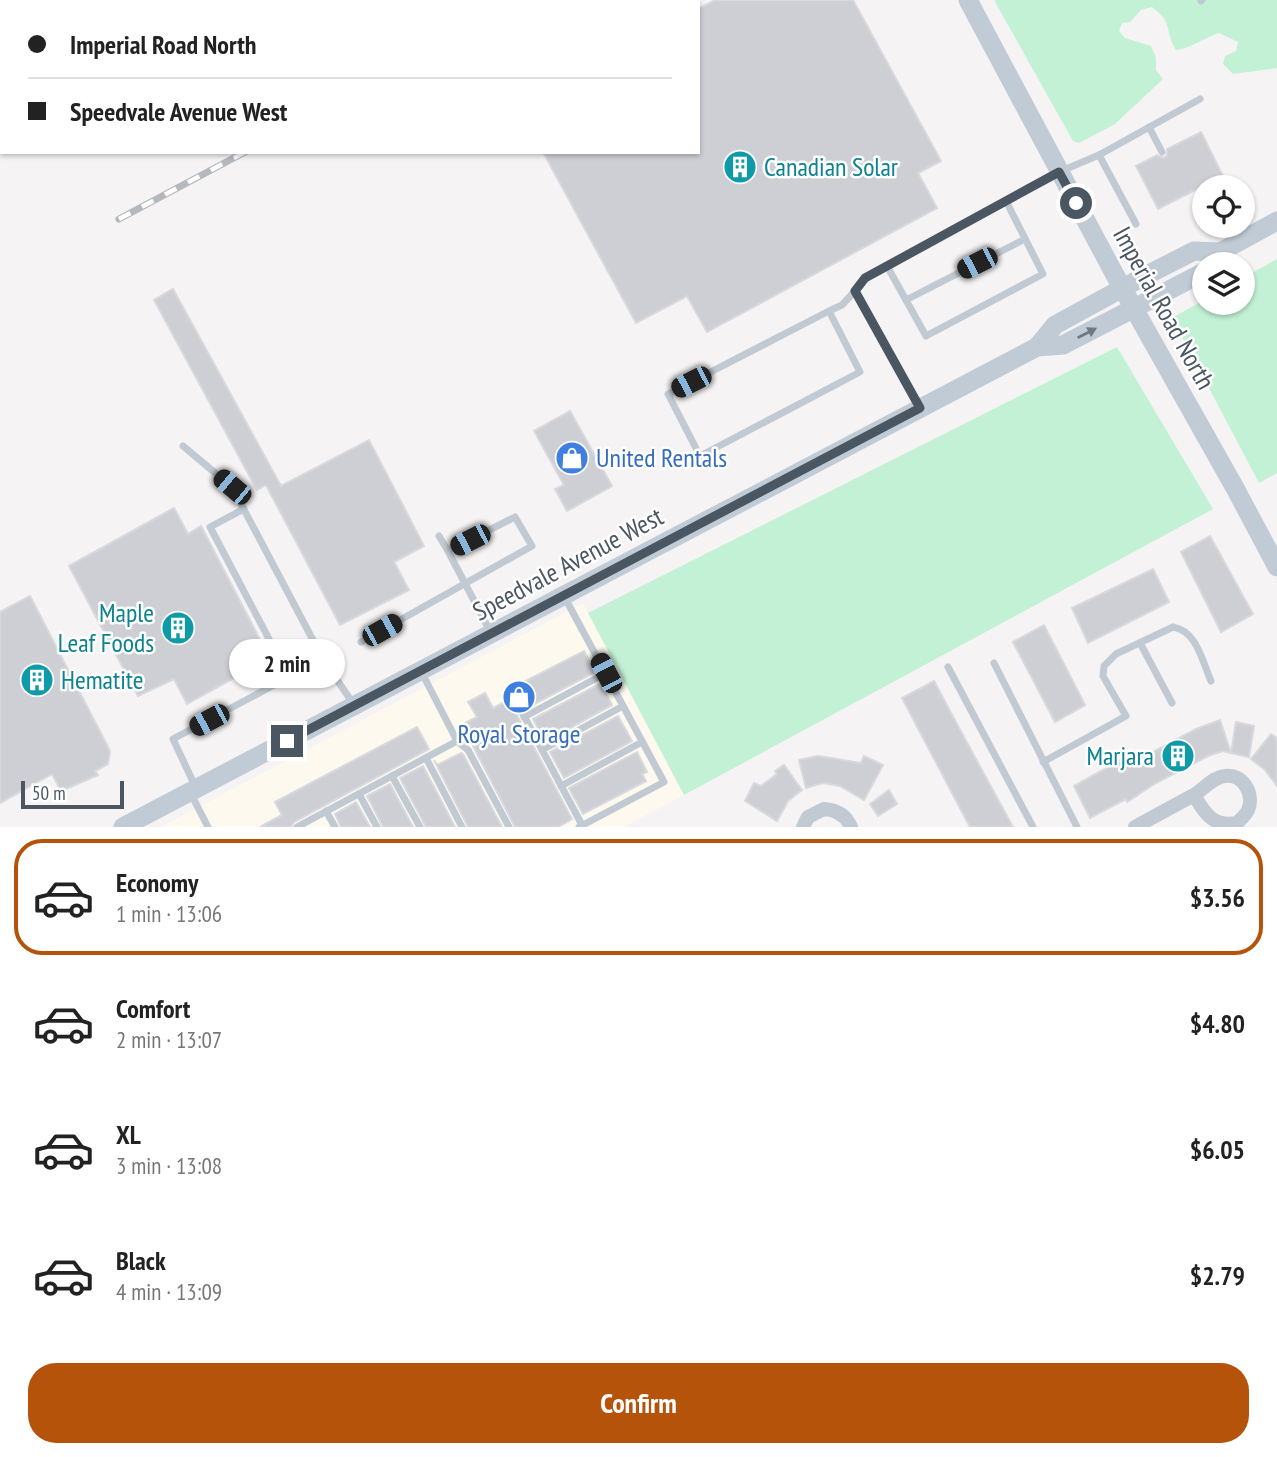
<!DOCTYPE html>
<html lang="en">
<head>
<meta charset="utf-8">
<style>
	:root { --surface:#fff; --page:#f2f2f2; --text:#222; --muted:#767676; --line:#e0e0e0; --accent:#b45309 }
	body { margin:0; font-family:"PT Sans Narrow",sans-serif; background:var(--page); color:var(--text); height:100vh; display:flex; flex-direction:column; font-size:26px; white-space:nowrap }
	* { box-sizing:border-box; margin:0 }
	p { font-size:23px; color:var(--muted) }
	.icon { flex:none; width:38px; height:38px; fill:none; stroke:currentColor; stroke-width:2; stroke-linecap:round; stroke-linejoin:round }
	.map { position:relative; height:827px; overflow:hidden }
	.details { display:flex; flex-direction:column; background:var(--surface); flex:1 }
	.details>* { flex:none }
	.top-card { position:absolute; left:0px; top:0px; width:700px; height:154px; box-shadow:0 2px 5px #0004; display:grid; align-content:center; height:154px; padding:0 28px; background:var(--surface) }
	.controls { position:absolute; left:1192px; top:175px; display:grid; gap:14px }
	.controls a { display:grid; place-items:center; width:63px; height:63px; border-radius:50%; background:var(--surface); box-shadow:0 2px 5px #0004; font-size:35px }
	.scale { position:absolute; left:21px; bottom:18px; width:103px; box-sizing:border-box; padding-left:7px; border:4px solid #4a5661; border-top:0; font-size:19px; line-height:24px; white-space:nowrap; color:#4a5661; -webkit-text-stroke:5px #fff; paint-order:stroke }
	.end { position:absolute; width:32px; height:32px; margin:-16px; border:9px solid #4a5661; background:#fff; box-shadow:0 0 0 4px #fff }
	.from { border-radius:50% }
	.bubble { position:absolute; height:49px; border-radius:24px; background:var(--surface); box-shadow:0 2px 5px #0004; font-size:23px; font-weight:700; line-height:49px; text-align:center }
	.car { position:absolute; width:21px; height:42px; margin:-21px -10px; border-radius:9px; box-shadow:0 0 5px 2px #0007; background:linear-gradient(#222 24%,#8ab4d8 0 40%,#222 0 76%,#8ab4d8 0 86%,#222 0) }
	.top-card b { display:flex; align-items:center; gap:24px; height:66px; font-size:26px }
	.top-card b+b { border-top:2px solid var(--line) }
	.top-card i { width:18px; height:18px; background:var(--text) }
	ul { padding:12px 0 0; list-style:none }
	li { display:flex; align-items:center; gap:21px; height:116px; margin:0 14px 10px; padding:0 14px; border:4px solid transparent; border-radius:28px }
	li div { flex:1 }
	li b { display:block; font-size:26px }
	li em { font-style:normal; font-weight:700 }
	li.on { border-color:var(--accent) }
	li>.icon { width:63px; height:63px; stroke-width:1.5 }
	.cta { display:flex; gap:14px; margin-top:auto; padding:14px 28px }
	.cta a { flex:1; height:80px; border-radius:28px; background:var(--accent); color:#fff; font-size:28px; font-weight:700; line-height:80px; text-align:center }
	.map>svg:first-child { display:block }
	.commercial { fill:#fdf9ef }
	.green { fill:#c3f1d5 }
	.building { fill:#cdcfd5; stroke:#d7d9de; stroke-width:2 }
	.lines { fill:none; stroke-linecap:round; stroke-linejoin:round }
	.lane { stroke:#c1cad2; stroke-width:7 }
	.street { stroke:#c1cad2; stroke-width:14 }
	.secondary { stroke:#c1cbd6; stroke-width:19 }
	.rail-casing { stroke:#b5b8bd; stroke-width:7 }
	.rail { stroke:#fff; stroke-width:4.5; stroke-dasharray:13; stroke-linecap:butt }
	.oneway { fill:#6e7984 }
	.route { stroke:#4a5661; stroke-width:9 }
	.labels { text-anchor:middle; stroke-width:5; stroke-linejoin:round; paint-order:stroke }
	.culture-label { font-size:26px; fill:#0d838f; stroke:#fff; text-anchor:start }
	.street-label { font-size:26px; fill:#4a5661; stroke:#fff }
	.shop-label { font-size:26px; fill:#366cbe; stroke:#fff; text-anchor:start }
</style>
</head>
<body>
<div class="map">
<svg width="1277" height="827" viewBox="0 0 1277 827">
	<rect width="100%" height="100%" fill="#f5f3f3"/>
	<!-- commercial -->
	<polygon class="commercial" points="583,603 684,795 624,827 161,827"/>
	<!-- green -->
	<g class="green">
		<path d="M994 0H1277V68L1233 74 1223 64 1225 56 1236 51 1238 42 1219 33C1203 38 1192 48 1176 50 1164 31 1174 23 1152 7L1141 10 1130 22 1122 23 1119 31 1125 38 1151 46 1156 58V70L1163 79 1115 124 1079 143 1073 141Z"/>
		<polygon points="1277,259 1277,473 1259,483 1172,318 1204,300 1204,303 1242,303 1243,278"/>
		<polygon points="1117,347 1213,509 684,795 588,613"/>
	</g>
	<!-- building -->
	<g class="building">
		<polygon points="715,0 853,0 941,161 918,173 937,208 707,332 687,296 636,323 543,152 698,152 698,9"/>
		<polygon points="1201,132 1223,176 1158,209 1136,166 1157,155 1164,158 1167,155 1167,149"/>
		<polygon points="173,289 281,486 369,440 424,546 394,562 409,590 340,625 266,485 257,490 154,300"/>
		<polygon points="570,411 612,486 567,511 555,489 564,485 534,431"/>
		<polygon points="174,508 188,534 201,526 270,659 256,668 255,673 240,681 234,678 187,704 174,679 138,696 69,566"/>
		<polygon points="1210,536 1253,614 1221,632 1181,552"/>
		<polygon points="1153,569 1169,602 1088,643 1072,608"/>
		<polygon points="30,596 110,751 108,764 95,771 98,775 61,791 52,774 0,803 0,612"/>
		<polygon points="1044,625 1085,705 1055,722 1013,642"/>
		<polygon points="584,651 595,672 527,708 519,695 522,693 518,685"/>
		<polygon points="934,681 965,739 1013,827 970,827 902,698"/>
		<polygon points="601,683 612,705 545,742 533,719"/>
		<polygon points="485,693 493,708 509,700 572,819 558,827 515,827 473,746 476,745 465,723 477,717 468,702"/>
		<polygon points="618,716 632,741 564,778 550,752"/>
		<polygon points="1220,720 1231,753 1223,751 1208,756 1156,783 1127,802 1126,799 1090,818 1074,786 1121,760 1123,764 1142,754 1144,757 1196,729"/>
		<polygon points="1236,722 1254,726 1249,757 1231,753"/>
		<polygon points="417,727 429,749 294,822 291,827 260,827 282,815 275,802"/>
		<polygon points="1271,734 1277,738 1277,786 1265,770 1251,759"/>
		<polygon points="637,752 647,772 642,774 646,781 583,814 569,788"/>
		<polygon points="461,753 463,754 502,827 468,827 434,760 437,765"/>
		<polygon points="818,756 861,763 864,756 883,765 864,800 840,786 823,783 806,788 799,760"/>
		<polygon points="784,765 802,790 788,801 777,821 745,801 754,783 761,786 777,774 775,771"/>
		<polygon points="423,766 455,827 426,827 400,778"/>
		<polygon points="390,784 413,827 383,827 367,796"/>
		<polygon points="889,790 897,804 878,816 870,804"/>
		<polygon points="356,802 370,827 341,827 335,814"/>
	</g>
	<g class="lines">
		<!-- lane -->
		<g class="lane">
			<polyline points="1201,1 1202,0"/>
			<polyline points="602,2 605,0"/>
			<polyline points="0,70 2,72"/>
			<polyline points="1149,127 1162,152"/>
			<polyline points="1099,155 1136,224"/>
			<polyline points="887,266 926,336 1043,274 1006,201"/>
			<polyline points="906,300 1025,239"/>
			<polyline points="829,311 860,372 700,456 668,394 829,311 842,305 855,291"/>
			<polyline points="918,406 855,291 865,277 1059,172 1099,155 1200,99"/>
			<polyline points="183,446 232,487 323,659 354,705"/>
			<polyline points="244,509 210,527 289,677 323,659"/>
			<polyline points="439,536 448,551"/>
			<polyline points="564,596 664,782 579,827"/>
			<polyline points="361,642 532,546 515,517 448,551 491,633"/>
			<polyline points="1140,643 1172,703"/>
			<polyline points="994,663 1077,827"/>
			<polyline points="948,667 1033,827"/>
			<polyline points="422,673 457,741 468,750 509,827"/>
			<polyline points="515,699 582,825"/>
			<polyline points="524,717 606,673"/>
			<polyline points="542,750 623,706"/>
			<polyline points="426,758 462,827"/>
			<path d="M1043 762 1126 716 1103 676 1104 666 1116 654 1173 627C1197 631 1202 661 1211 681"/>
			<polyline points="392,776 420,827"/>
			<polyline points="561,786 642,742"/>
			<polyline points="196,788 173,739 289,677"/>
			<polyline points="191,794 208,827"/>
			<polyline points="359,794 377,827"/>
			<polyline points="326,811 335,827"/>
			<polyline points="297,827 457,741"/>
		</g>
		<!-- street -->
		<g class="street">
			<path d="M803 827 808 817 824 809C837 810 846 815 851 827"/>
			<path d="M1135 827 1192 796C1204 790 1212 777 1225 776 1243 773 1255 795 1248 810 1246 815 1241 819 1237 823 1213 827 1205 814 1194 795"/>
		</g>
		<!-- secondary -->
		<g class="secondary">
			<polyline points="968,0 1115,275 1235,488 1277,567"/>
			<polyline points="1214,261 1220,252 1277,221"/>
			<polyline points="1037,347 1055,325 1143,277 1194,251 1220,252"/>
			<polyline points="123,827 1037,347 1063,345 1204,272"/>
		</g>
		<defs>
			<g id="rail">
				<polyline points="30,2 33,0"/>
				<polyline points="48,2 51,0"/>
				<polyline points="102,2 105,0"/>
				<polyline points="121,2 124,0"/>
				<polyline points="175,2 179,0"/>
				<polyline points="194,2 197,0"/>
				<polyline points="234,2 237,0"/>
				<polyline points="272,2 275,0"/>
				<polyline points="290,2 293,0"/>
				<polyline points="343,2 346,0"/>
				<polyline points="372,2 376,0"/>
				<polyline points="417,2 421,0"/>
				<polyline points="527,2 530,0"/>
				<polyline points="0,18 2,17"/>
				<polyline points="119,219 245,152"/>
			</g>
		</defs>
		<!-- rail casing -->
		<use href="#rail" class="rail-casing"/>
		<!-- rail -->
		<use href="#rail" class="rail"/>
	</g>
	<!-- one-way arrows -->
	<defs><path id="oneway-solid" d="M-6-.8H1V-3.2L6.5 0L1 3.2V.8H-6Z" transform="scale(1.75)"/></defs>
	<use class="oneway" href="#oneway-solid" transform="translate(1087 333) rotate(-27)"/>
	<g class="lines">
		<!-- route -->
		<polyline class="route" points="287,741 920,408 855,291 865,278 1059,172 1076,203"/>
	</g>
	<!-- icons -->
	<defs>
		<symbol id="building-disc" viewBox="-11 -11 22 22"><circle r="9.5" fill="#0f9aa8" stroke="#fff"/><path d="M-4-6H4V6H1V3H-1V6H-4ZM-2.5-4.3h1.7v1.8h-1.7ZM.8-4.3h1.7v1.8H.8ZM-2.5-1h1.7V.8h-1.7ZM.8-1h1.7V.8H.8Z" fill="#fff"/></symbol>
		<symbol id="shop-disc" viewBox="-11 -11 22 22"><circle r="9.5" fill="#3f7fe0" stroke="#fff"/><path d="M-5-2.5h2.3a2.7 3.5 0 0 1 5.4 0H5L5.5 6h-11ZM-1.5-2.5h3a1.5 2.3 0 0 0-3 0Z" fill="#fff"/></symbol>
	</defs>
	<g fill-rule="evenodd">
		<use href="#building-disc" x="721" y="148" width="38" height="38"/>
		<use href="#shop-disc" x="553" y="439" width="38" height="38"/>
		<use href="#building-disc" x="159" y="609" width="38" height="38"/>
		<use href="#building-disc" x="18" y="661" width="38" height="38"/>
		<use href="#shop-disc" x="500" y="678" width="38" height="38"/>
		<use href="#building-disc" x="1159" y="737" width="38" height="38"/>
	</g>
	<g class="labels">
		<!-- culture labels -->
		<g class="culture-label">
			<text x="764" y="176">Canadian Solar</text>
			<text x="154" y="622" text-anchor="end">Maple<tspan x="154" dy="30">Leaf Foods</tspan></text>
			<text x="61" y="689">Hematite</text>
			<text x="1154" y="765" text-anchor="end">Marjara</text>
		</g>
		<!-- street labels -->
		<g class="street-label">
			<text transform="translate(1164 308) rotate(61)" y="9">Imperial Road North</text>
			<text transform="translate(568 564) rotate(-28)" y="9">Speedvale Avenue West</text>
		</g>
		<!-- shop labels -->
		<g class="shop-label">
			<text x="596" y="467">United Rentals</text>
			<text x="519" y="743" text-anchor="middle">Royal Storage</text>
		</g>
	</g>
</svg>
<div class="controls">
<a><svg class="icon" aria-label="locate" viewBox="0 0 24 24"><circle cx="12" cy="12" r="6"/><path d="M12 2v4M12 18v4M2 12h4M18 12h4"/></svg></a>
<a><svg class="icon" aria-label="layers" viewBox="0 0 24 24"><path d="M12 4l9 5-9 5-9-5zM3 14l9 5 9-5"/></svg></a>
</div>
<div class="scale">50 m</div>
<i class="end from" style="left:1076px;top:203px"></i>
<i class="end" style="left:287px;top:741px"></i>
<div class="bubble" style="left:229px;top:639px;width:116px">2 min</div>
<i class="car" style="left:977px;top:263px;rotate:243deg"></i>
<i class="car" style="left:691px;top:382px;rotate:243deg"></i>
<i class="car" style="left:232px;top:487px;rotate:310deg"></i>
<i class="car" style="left:470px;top:540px;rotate:243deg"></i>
<i class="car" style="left:382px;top:630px;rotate:61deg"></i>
<i class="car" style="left:606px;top:673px;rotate:332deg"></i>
<i class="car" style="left:209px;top:720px;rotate:242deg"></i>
<div class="top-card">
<b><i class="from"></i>Imperial Road North</b>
<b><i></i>Speedvale Avenue West</b>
</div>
</div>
<section class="details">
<ul>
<li class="on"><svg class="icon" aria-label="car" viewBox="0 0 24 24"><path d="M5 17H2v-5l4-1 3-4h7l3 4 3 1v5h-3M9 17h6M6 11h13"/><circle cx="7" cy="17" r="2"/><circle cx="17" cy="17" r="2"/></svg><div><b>Economy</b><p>1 min · 13:06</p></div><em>$3.56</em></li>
<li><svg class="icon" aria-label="car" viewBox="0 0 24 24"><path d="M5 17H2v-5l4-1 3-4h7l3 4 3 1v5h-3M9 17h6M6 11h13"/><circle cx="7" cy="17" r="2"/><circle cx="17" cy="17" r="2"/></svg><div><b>Comfort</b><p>2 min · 13:07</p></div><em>$4.80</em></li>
<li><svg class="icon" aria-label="car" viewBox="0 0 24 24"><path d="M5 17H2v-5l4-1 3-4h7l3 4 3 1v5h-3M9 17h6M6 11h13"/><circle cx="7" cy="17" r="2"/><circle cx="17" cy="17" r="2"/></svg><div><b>XL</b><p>3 min · 13:08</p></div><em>$6.05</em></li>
<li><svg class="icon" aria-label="car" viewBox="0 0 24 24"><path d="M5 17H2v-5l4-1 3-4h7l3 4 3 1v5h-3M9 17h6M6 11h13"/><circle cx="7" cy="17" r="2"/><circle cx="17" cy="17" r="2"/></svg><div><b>Black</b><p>4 min · 13:09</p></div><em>$2.79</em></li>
</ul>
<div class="cta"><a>Confirm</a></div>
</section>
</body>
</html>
